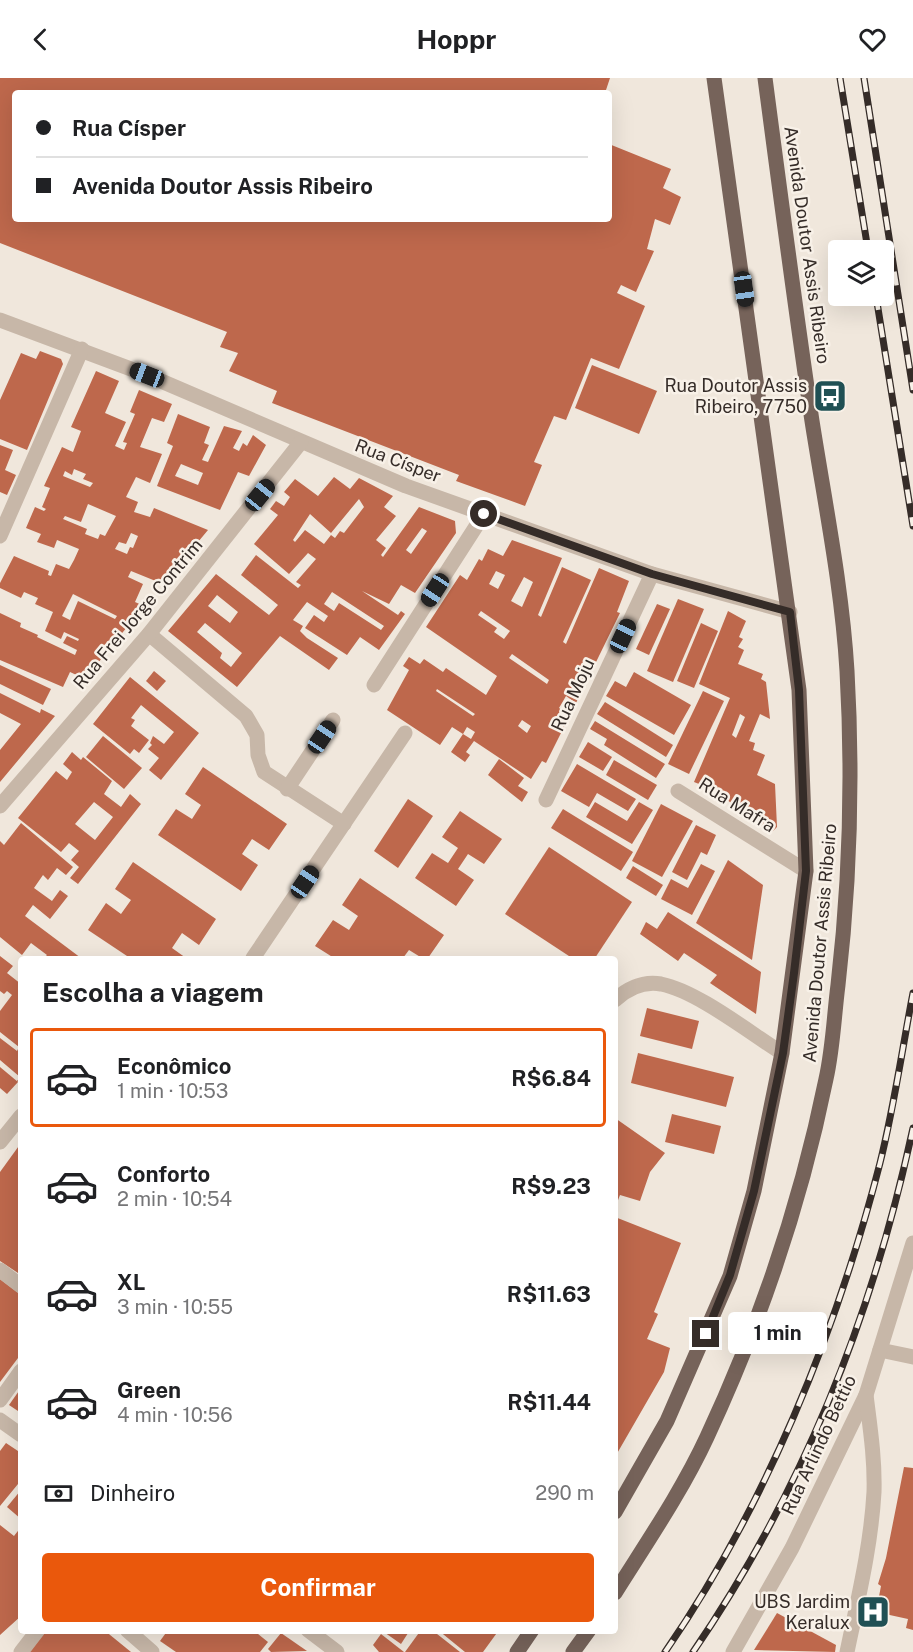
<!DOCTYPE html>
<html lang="pt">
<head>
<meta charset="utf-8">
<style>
	:root { --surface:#fff; --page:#f6f6f6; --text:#202124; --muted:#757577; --line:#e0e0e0; --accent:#ea580c }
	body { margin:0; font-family:"Public Sans",sans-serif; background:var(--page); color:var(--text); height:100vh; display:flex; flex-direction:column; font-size:22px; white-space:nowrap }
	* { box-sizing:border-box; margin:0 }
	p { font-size:20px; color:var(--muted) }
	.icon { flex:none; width:33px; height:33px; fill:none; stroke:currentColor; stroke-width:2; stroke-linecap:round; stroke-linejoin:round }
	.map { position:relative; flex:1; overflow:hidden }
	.drawer { position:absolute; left:18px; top:878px; width:600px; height:678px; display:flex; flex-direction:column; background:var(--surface); border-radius:6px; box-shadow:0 6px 24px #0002 }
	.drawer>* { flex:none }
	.banner { position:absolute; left:12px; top:12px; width:600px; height:132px; border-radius:6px; box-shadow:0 6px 24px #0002; display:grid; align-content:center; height:132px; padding:0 24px; background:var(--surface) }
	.controls { position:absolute; left:828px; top:162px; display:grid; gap:12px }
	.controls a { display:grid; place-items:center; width:66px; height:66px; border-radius:6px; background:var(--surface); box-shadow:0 6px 24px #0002; font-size:30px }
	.end { position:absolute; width:27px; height:27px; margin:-14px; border:8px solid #352c28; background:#fff; box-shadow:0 0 0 3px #fff }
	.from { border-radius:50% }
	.bubble { position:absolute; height:42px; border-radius:6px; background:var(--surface); box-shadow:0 6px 24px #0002; font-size:20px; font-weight:700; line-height:42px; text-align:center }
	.car { position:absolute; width:18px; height:36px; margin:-18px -9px; border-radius:8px; box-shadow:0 0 4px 2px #0007; background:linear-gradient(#222 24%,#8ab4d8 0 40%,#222 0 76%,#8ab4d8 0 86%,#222 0) }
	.banner b { display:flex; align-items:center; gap:21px; height:57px; font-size:22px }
	.banner b+b { border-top:2px solid var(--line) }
	.banner i { width:15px; height:15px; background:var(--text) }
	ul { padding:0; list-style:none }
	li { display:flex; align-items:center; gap:18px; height:99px; margin:0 12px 9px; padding:0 12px; border:3px solid transparent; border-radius:6px }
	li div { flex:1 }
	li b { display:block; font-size:22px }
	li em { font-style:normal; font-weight:700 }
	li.on { border-color:var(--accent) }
	li>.icon { width:54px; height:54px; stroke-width:1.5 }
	h2 { padding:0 24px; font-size:27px; line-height:72px }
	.pay { display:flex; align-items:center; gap:15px; height:66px; padding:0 24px; font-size:22px }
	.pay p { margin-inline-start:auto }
	.primary-button { display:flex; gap:12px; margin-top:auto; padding:12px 24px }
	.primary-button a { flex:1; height:69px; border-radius:6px; background:var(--accent); color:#fff; font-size:24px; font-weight:700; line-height:69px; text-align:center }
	header { display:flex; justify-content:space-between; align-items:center; height:78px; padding:0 24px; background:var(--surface); font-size:27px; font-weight:700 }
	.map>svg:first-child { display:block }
	.building { fill:#be684c; fill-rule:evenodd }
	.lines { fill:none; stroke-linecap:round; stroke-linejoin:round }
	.minor { stroke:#c7b7a8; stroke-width:15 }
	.major { stroke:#76635a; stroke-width:15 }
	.rail-casing { stroke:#352c28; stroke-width:7 }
	.rail { stroke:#f8f1e8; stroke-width:4.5; stroke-dasharray:14; stroke-linecap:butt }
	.route { stroke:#352c28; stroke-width:8 }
	.labels { text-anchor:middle; stroke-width:5; stroke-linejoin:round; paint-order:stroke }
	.street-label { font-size:18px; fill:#352c28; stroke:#f8f1e8 }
	.poi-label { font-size:18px; fill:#352c28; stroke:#f8f1e8; text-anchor:end }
</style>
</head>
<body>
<header><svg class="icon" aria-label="back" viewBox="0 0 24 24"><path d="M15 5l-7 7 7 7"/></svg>Hoppr<svg class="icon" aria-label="heart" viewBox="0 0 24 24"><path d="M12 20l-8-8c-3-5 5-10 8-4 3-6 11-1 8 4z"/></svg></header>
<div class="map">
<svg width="913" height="1574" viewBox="0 0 913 1574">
	<rect width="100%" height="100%" fill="#f0e7dc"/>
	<!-- building -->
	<g class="building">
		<polygon points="0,0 610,0 605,15 15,15 15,141 609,141 609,66 671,91 663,110 681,119 670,147 655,141 647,171 654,173 636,214 621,207 617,215 645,228 619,291 591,280 566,342 554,338 534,384 542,387 525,428 456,403 459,397 272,325 277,313 229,293 238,275 220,269 227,254 0,165"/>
		<polygon points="40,273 61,281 63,286 27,372 0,361 0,322 21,275 36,281"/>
		<polygon points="592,287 657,313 639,356 575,330"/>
		<path d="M96 293 119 303 105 335 126 344 115 368 124 372 127 365 123 364 135 336 130 334 139 312 172 326 164 344 152 340 140 369 162 376 150 405 136 399 126 419 138 424 134 434 150 439 154 430 208 452 163 506 131 493 128 499 143 506 135 524 144 528 85 601 70 594 63 609 0 582V535L21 545 20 549 38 557 37 559 75 577 77 572 63 565 67 558 78 563 79 561 64 554 61 561 45 553 53 534 35 526 38 520 24 514 21 520 0 510V505L14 478 49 493 48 497 51 498 56 486 69 491 74 482 79 471 57 462 54 470 37 464 41 456 26 450 35 429 44 433 46 431 42 429 50 410 44 408 62 369 73 374 81 353 71 349ZM74 391 86 396 83 401 93 405 90 409 63 398 65 393 72 397ZM88 426 116 438 105 458 100 456 98 461 85 456 87 451 63 441 65 438 81 444ZM131 455 138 458 133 470 130 469 127 476 115 471 119 464 126 466ZM73 516 117 538 115 541 78 523 70 542 62 538Z"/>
		<path d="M178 336 210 349 204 365 209 367 202 382 208 384 224 348 242 353 233 370 239 373 243 365 247 368 253 357 266 367 249 398 238 394 220 432 157 408 173 368 167 365ZM181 386 203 395 198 407 175 398Z"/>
		<polygon points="0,367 13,372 5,392 16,397 7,417 0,414"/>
		<path d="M334 399 350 411 359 400 393 418 384 429 396 438 376 462 386 470 381 477 383 479 419 429 455 443 456 455 415 515 401 507 389 526 362 513 398 537 401 533 405 536 379 572 360 559 347 577 305 550 314 537 324 544 328 538 307 524 293 542 303 548 300 553 307 560 338 580 329 592 280 558 237 609 168 553 216 496 269 537 278 527 241 497 256 477 298 510 301 507 296 504 316 481 308 475 289 496 254 466 278 437 270 431 276 423 284 428 290 419 284 414 295 401 318 418ZM359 421 364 429 344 455 340 453 335 460 331 457 324 466 305 452 295 464 293 462 310 436 331 455ZM422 450 427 453 411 476 406 472ZM332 514 384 548 381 552 339 525 334 533 324 526ZM217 517 238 534 230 545 208 528ZM205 545 242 575 231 589 220 580 222 575 197 554Z"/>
		<path d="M512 462 562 480 538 537 541 539 562 489 591 502 563 564 566 566 599 490 629 503 617 534 620 535 576 625 566 618 559 630 570 637 546 685 542 683 531 701 474 663 466 674 470 677 465 684 451 674 463 656 471 661 475 654 467 649 463 656 452 649 440 667 387 632 409 592 403 588 409 579 420 586 424 581 443 594 446 590 486 617 497 598 426 549 460 497 467 502 479 481 482 483 488 471 503 478ZM496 493 505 497 498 511 489 506ZM524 499 533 504 522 529 511 523ZM481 533 510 553 504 561 494 554 497 550 478 537ZM512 576 549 602 547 606 509 580ZM437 611 475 636 473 638 436 613ZM522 642 531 648 527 655 518 648Z"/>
		<polygon points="678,521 704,531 673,604 647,593"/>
		<polygon points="657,526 670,531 649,577 636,571"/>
		<path d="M728 533 746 543 739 559 743 561 738 569 744 572 738 586 763 596 761 601 766 604 770 641 760 636 749 663 755 665 753 672 765 677 757 697 775 706 777 749 771 755 714 712 694 704 730 620 699 606ZM740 636 745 639 736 660 732 657Z"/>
		<polygon points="701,545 718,553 694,610 677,603"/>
		<polygon points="0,587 51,611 43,627 0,606"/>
		<polygon points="154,593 166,603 157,613 146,603"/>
		<polygon points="634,594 691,627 674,657 606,618 615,603 626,609"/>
		<polygon points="130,599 199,655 161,702 149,692 159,680 148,671 152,667 150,665 153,658 164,666 174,654 141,627 131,640 135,642 131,648 149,662 139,675 134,671 130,676 93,646"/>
		<polygon points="703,613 724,623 689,696 668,686"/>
		<polygon points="0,615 40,635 41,631 55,638 0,704 0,672 21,646 0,635"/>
		<polygon points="605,624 673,667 666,679 597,636"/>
		<polygon points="595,643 665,686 656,700 604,667 607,661 590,651"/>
		<polygon points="103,658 142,690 124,711 86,679"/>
		<polygon points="588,664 612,679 603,693 579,679"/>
		<path d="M72 674 81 682 83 679 112 703 104 716 121 729 130 716 141 726 78 806 70 800 79 789 71 782 79 773 69 765 61 774 18 740 56 693 67 702 72 694 63 686ZM94 724 113 739 95 762 75 746Z"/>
		<polygon points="499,681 524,700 518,708 528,714 522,724 488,697"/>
		<polygon points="614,682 657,707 648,722 606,697"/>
		<polygon points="577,686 636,721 628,733 597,715 589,729 561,713"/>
		<polygon points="203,689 287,746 269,772 252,761 242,776 258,787 241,813 158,757 176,731 192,741 201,727 185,716"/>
		<polygon points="408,721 433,738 398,790 374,773"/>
		<polygon points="595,724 627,743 639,724 653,732 632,766 586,739"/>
		<polygon points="661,726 693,743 662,799 632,783"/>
		<polygon points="563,731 633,774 621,793 551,750"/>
		<polygon points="460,733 502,761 484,786 468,776 458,791 474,802 456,828 415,800 432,775 448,785 458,770 442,759"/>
		<polygon points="21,745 73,789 66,797 57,790 48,802 43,797 34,810 52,823 60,812 68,818 50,841 33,827 25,838 81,880 44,880 47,877 31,865 22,877 0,859 0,763 4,767"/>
		<polygon points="696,747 716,757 707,777 701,774 687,802 672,794"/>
		<polygon points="549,769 632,824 595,880 572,880 505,836"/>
		<polygon points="728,782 763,807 752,882 696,845"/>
		<polygon points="133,784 216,841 199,867 182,855 172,870 186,880 130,880 88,852 106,825 121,836 131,822 115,811"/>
		<polygon points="701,786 715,793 692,837 661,821 671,801 688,810"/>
		<polygon points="633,788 663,807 656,818 626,800"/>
		<polygon points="360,800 444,857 428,880 422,880 409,872 403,880 334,880 315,868 333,842 349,852 358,838 342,827"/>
		<polygon points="668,834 761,894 756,936 710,905 717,897 684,875 678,883 640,856 646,844 657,851"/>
		<polygon points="0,878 13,888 7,895 21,906 21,1007 17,1003 20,999 0,982 0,960 17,973 19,969 0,954 0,933 12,917 7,913 4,916 0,913"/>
		<polygon points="647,930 699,943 692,971 640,958"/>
		<polygon points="638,975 734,999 726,1029 631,1005"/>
		<polygon points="0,989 18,1004 7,1016 0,1010"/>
		<polygon points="672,1036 721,1048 714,1076 665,1064"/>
		<polygon points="615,1040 665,1075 650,1094 640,1123 620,1117 615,1130"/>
		<polygon points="21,1065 21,1197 0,1183 0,1094"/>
		<polygon points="615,1139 681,1165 654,1234 658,1236 647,1261 670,1270 664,1294 615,1379"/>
		<polygon points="0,1201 21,1217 21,1276 0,1304"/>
		<polygon points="21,1310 21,1335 9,1327"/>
		<polygon points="6,1365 21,1375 21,1408 18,1406 0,1428 0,1373"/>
		<polygon points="904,1389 913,1390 913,1552 906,1550 908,1541 876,1534 881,1508 878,1506 886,1480"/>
		<polygon points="21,1412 21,1441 7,1429"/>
		<polygon points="0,1447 14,1458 21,1449 21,1538 0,1557"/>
		<polygon points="777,1535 836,1567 835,1574 754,1572"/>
		<polygon points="42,1552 104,1552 131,1574 28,1574"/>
		<polygon points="168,1552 253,1552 268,1564 260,1574 176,1574 160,1563"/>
		<polygon points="381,1552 410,1552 401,1566"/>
		<polygon points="421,1552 432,1552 460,1574 405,1574"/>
		<polygon points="438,1552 499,1552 483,1574 465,1574"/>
		<polygon points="281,1555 307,1573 271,1574 268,1571"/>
		<polygon points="381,1556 404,1574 379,1574 373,1567"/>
	</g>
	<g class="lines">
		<!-- minor -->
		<g class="minor">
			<polyline points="0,242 147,297 406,408 652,496 790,534"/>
			<polyline points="0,458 82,271"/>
			<polyline points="149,556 246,638 257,657 258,677 264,694 344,746"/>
			<polyline points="374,607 484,436"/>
			<polyline points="287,711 333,642"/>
			<polyline points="678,713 806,793"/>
			<polyline points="546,722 652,496"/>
			<polyline points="0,728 149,556 301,364"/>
			<polyline points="253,880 405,655"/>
			<path d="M615 922C628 910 643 903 661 906 697 913 750 955 782 975"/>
			<polyline points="0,1064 21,1038"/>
			<polyline points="0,1192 21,1208"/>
			<polyline points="880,1272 913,1279"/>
			<polyline points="0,1322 21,1293"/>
			<polyline points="0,1342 21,1357"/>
			<polyline points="127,1552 152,1574"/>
			<polyline points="308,1552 337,1574"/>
			<polyline points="21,1574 38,1552"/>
			<polyline points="733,1574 792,1470 866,1317 913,1165"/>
			<path d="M847 1574C858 1521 871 1468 874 1414 875 1381 870 1349 866 1317"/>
		</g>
		<!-- major -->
		<g class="major">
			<polyline points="615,1434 667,1343 730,1198 754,1113 782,975 806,793 799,612 714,0"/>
			<path d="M615 1515C647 1464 682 1413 707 1359 760 1245 801 1124 826 1001 833 970 834 938 838 907 850 803 853 698 847 593 842 509 825 426 812 343 795 229 780 114 765 0"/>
			<polyline points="517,1574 532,1552"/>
			<polyline points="573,1574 589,1552"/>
		</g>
		<defs>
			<g id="rail">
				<polyline points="840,0 868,172"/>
				<polyline points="864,0 913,312"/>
				<polyline points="876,218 913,448"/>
				<path d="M665 1574C764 1431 837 1253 880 1085 894 1029 902 972 913 915"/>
				<path d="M693 1574C801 1416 873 1237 913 1050"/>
			</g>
		</defs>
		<!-- rail casing -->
		<use href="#rail" class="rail-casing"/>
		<!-- rail -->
		<use href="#rail" class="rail"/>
	</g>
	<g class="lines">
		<!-- route -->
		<polyline class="route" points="484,436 652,496 790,534 799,612 806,793 794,895 783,975 754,1113 730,1197 706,1256"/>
	</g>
	<!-- icons -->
	<defs>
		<symbol id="bus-square" viewBox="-11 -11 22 22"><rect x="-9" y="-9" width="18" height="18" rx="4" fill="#205054" stroke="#f8f1e8"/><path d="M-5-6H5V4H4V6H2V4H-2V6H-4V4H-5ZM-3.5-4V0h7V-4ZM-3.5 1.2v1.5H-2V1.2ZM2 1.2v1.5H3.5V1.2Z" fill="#fff"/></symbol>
		<symbol id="hospital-square" viewBox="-11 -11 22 22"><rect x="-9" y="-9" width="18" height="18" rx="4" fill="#205054" stroke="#f8f1e8"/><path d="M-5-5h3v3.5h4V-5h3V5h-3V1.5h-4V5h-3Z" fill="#fff"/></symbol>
	</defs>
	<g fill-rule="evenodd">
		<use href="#bus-square" x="811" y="299" width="38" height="38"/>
		<use href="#hospital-square" x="854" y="1515" width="38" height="38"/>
	</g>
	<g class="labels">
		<!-- street labels -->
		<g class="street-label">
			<text transform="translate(807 167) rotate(82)" y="6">Avenida Doutor Assis Ribeiro</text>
			<text transform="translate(398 383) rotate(21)" y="6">Rua Císper</text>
			<text transform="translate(138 536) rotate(-50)" y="6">Rua Frei Jorge Contrim</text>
			<text transform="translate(573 617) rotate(-65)" y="6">Rua Moju</text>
			<text transform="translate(737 727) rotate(32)" y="6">Rua Mafra</text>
			<text transform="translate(820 865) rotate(-85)" y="6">Avenida Doutor Assis Ribeiro</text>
			<text transform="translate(819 1367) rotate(-65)" y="6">Rua Arlindo Bettio</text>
		</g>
		<!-- poi labels -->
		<g class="poi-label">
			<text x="807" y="314">Rua Doutor Assis<tspan x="807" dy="21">Ribeiro, 7750</tspan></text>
			<text x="850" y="1530">UBS Jardim<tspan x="850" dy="21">Keralux</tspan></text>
		</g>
	</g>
</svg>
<div class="controls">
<a><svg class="icon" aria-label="layers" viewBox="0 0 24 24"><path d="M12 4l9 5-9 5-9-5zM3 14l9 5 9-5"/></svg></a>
</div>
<i class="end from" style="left:484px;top:436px"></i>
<i class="end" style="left:706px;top:1256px"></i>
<div class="bubble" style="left:728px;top:1234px;width:99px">1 min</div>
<i class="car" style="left:744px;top:211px;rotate:172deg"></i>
<i class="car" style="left:147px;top:297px;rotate:291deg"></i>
<i class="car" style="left:260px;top:417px;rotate:39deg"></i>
<i class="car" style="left:435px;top:512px;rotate:213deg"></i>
<i class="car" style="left:623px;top:558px;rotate:25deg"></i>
<i class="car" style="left:322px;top:659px;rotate:34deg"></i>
<i class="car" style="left:305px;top:804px;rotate:34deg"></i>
<div class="banner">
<b><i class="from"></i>Rua Císper</b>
<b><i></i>Avenida Doutor Assis Ribeiro</b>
</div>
<section class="drawer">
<h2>Escolha a viagem</h2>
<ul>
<li class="on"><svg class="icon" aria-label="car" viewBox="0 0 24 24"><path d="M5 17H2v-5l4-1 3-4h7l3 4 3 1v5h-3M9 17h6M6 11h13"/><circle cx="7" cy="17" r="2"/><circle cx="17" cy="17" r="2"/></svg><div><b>Econômico</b><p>1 min · 10:53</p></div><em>R$6.84</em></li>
<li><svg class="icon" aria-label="car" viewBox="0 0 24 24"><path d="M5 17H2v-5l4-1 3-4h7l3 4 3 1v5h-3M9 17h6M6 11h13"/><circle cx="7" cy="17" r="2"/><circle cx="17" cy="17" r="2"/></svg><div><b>Conforto</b><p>2 min · 10:54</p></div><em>R$9.23</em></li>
<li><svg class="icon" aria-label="car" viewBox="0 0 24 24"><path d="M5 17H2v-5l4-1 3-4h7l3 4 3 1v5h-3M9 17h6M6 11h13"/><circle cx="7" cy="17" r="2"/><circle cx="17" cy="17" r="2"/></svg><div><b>XL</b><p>3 min · 10:55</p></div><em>R$11.63</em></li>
<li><svg class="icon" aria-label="car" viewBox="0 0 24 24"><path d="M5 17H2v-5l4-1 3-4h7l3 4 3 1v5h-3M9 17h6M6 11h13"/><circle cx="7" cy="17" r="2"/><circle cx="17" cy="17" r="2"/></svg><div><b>Green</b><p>4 min · 10:56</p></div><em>R$11.44</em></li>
</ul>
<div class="pay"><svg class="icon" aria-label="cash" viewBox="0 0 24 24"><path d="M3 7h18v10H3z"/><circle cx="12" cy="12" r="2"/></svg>Dinheiro<p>290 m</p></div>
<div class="primary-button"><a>Confirmar</a></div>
</section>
</div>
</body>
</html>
